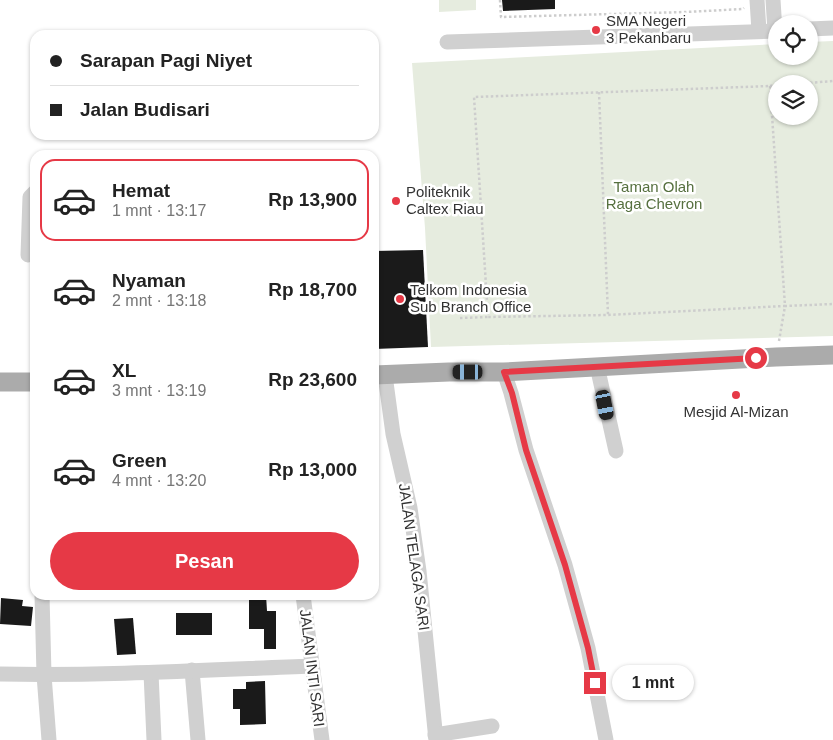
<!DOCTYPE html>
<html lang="id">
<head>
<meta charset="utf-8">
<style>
	:root { --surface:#fff; --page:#f2f2f2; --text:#222; --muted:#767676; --line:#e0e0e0; --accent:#e63946 }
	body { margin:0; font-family:Arial,sans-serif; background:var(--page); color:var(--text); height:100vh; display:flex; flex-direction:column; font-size:19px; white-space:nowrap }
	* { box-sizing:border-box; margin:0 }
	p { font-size:16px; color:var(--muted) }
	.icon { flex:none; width:28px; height:28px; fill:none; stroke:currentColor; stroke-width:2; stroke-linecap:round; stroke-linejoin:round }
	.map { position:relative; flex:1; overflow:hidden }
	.panel { position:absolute; left:30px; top:150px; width:349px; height:450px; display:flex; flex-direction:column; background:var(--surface); border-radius:15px; box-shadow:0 1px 4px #0004 }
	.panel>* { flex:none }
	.guide { position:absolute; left:30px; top:30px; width:349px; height:110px; border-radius:15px; box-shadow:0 1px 4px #0004; display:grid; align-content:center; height:110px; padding:0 20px; background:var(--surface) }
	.buttons { position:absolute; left:768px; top:15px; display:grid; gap:10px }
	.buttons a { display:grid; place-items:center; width:50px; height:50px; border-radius:50%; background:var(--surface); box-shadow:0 1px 4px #0004; font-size:25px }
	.end { position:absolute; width:22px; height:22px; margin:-11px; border:6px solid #e63946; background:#fff; box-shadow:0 0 0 2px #fff }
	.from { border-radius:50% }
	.bubble { position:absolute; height:35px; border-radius:18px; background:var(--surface); box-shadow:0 1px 4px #0004; font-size:16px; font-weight:800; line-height:35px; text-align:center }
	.car { position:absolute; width:15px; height:30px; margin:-15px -8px; border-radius:6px; box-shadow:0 0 4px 1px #0007; background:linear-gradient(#222 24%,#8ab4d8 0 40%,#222 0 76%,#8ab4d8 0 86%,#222 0) }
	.guide b { display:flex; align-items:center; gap:18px; height:48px; font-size:19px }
	.guide b+b { border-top:1px solid var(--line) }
	.guide i { width:12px; height:12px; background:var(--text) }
	ul { padding:9px 0 0; list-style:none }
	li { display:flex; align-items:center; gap:15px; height:82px; margin:0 10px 8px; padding:0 10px; border:2px solid transparent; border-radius:15px }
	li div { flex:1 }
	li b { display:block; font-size:19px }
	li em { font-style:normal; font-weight:800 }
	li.on { border-color:var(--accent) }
	li>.icon { width:45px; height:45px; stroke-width:1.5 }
	.primary-button { display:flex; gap:10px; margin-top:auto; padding:10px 20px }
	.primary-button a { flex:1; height:58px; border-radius:30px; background:var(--accent); color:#fff; font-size:20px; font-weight:800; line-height:58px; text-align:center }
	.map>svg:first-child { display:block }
	.green { fill:#e6ecdf; fill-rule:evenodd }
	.building { fill:#1a1a1a }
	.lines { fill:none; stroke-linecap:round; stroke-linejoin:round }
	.path { stroke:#cdcdcd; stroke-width:2.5; stroke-dasharray:2.5 2.5; stroke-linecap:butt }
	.minor { stroke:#d0d0d0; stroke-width:15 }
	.major { stroke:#ababab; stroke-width:19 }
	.route { stroke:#e63946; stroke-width:6 }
	.poi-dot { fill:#e63946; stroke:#fff; stroke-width:2 }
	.labels { text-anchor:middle; stroke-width:5; stroke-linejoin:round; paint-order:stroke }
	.poi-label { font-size:15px; fill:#333; stroke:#fff; text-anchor:start }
	.park-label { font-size:15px; fill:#56703f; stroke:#fff }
	.street-label { font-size:15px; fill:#333; stroke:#fff }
</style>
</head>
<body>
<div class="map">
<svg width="833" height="740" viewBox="0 0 833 740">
	<rect width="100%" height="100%" fill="#fff"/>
	<!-- green -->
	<g class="green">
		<polygon points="439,0 476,0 476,10 439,12"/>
		<path d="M833 41V336L431 347 425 228 412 63 776 44V56H809V42ZM776 84H809V116H776Z"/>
	</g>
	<!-- building -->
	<g class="building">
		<polygon points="502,0 555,0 555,9 503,11"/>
		<polygon points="423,250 428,347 374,349 374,251"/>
		<polygon points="249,595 266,595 267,611 276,611 276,649 264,649 264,629 249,629"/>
		<polygon points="1,598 23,600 22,606 33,607 31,626 0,624"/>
		<rect x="176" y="613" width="36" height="22"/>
		<polygon points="133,618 136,654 117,655 114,619"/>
		<polygon points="265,681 266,724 240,725 240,709 233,709 233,689 246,689 246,682"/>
	</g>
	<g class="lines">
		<!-- path -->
		<g class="path">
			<polyline points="500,0 501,17 686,12 743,9 744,8"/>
			<polyline points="795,84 833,81"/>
			<polygon points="770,86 785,306 608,315 488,317 474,97"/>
			<polyline points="770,86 776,85"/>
			<polyline points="599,92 608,315"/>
			<polyline points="460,318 488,317"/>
			<polyline points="779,341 785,306 833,304"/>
		</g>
		<!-- minor -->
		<g class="minor">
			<polyline points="757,0 759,31"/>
			<polyline points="773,0 775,31"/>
			<polyline points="809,29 833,28"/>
			<polyline points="447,42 776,31"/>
			<polyline points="28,255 30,197 35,192"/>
			<polyline points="597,366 616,451"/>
			<polyline points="504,372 511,393 526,450 565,565 588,648 606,740"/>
			<polyline points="385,375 393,434 410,508 419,571 436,740"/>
			<polyline points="42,595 44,675 49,740"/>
			<polyline points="303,595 322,740"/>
			<polyline points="192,670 198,740"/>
			<polyline points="151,673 154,740"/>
			<path d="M0 674C104 676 208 670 312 666"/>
			<polyline points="435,735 492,726"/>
		</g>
		<!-- major -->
		<g class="major">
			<polyline points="374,375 449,372 504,372 776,357 833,355"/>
			<polyline points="0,382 35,382"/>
		</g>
	</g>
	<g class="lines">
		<!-- route -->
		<polyline class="route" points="595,683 588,648 565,565 526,450 512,393 504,372 756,358"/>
	</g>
	<!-- markers -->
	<g class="poi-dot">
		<circle cx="596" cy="30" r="5"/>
		<circle cx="396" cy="201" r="5"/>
		<circle cx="400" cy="299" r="5"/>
		<circle cx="736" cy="395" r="5"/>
	</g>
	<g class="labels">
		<!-- poi labels -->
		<g class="poi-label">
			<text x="606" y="26">SMA Negeri<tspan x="606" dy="17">3 Pekanbaru</tspan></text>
			<text x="406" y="197">Politeknik<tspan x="406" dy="17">Caltex Riau</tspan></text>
			<text x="410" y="295">Telkom Indonesia<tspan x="410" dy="17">Sub Branch Office</tspan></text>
			<text x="736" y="417" text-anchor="middle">Mesjid Al-Mizan</text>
		</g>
		<!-- park labels -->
		<g class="park-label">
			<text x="654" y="192">Taman Olah<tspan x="654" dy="17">Raga Chevron</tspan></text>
		</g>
		<!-- street labels -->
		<g class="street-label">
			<text transform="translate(414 557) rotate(82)" y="5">JALAN TELAGA SARI</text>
			<text transform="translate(312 668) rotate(83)" y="5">JALAN INTI SARI</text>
		</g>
	</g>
</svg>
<div class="buttons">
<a><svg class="icon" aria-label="locate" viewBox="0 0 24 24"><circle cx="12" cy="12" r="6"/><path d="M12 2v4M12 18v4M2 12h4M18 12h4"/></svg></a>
<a><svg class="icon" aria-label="layers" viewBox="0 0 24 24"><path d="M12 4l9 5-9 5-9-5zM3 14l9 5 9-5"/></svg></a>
</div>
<i class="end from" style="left:756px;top:358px"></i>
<i class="end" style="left:595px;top:683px"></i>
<div class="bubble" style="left:612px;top:665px;width:82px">1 mnt</div>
<i class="car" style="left:468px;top:372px;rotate:270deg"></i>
<i class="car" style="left:605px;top:405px;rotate:169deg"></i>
<div class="guide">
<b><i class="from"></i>Sarapan Pagi Niyet</b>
<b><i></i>Jalan Budisari</b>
</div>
<section class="panel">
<ul>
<li class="on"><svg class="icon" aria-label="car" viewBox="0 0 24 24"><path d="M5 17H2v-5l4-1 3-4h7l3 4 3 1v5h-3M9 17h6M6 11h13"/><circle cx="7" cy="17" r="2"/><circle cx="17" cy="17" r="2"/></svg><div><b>Hemat</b><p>1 mnt · 13:17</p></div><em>Rp 13,900</em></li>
<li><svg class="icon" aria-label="car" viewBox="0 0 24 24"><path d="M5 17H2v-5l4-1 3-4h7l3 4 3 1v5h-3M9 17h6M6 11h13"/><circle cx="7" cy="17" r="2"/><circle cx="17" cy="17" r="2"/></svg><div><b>Nyaman</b><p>2 mnt · 13:18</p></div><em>Rp 18,700</em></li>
<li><svg class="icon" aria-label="car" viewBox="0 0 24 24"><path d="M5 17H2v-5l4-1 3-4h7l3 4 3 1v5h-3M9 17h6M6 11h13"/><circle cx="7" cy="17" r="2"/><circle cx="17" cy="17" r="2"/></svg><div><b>XL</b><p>3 mnt · 13:19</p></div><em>Rp 23,600</em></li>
<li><svg class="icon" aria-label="car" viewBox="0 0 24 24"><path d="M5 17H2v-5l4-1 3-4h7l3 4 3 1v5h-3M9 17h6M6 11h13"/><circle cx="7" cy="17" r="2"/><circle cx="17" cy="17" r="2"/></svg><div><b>Green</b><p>4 mnt · 13:20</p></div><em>Rp 13,000</em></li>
</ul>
<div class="primary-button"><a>Pesan</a></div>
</section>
</div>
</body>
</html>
